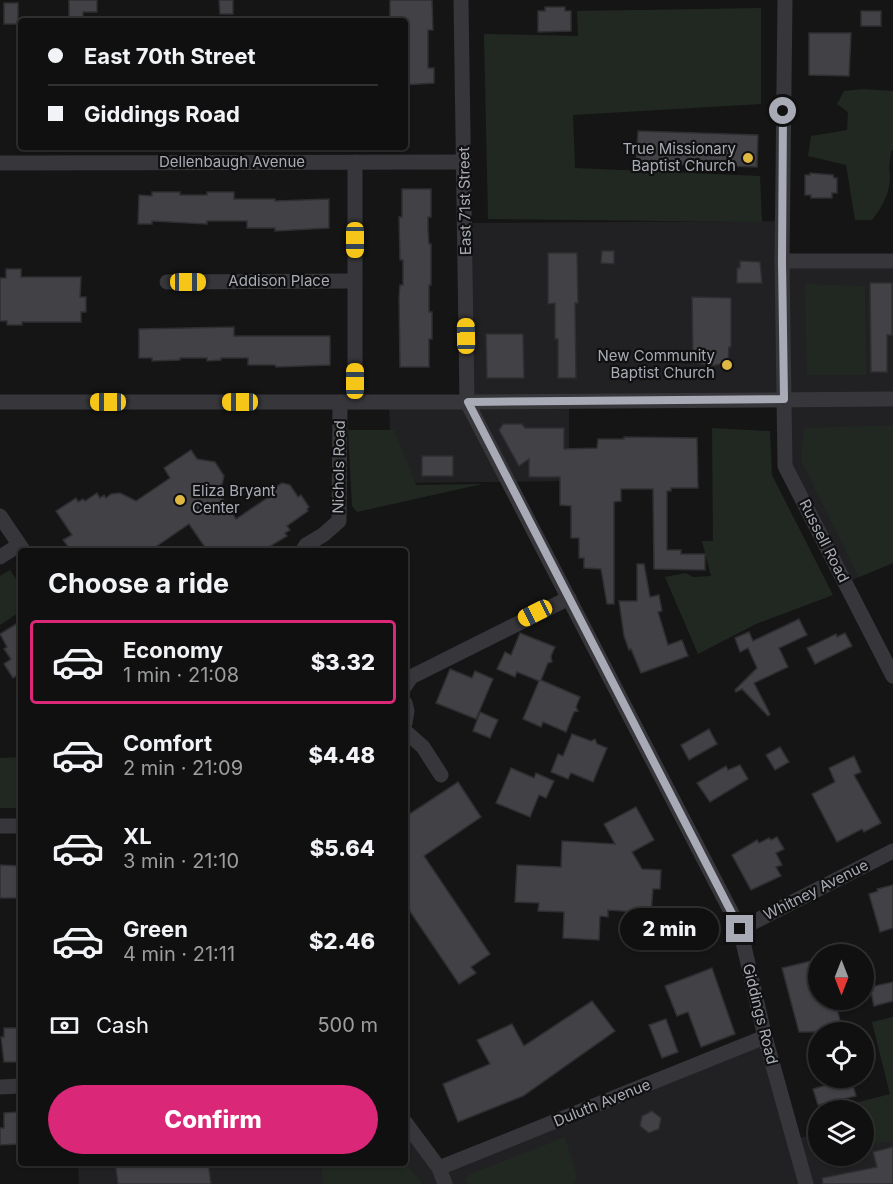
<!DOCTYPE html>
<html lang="en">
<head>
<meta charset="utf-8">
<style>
	:root { --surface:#101010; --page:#1e1e1e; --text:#f1f3f6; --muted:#9c9d9f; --line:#303030; --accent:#db2777 }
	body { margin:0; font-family:Inter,sans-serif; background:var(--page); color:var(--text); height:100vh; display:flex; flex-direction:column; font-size:22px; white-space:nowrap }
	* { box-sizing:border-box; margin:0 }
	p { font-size:20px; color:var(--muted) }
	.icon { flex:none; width:33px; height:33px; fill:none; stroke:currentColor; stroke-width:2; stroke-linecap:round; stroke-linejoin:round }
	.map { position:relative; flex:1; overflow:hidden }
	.drawer { position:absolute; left:18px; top:548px; width:390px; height:618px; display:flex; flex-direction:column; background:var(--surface); border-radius:6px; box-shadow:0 2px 4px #0004,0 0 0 2px var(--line) }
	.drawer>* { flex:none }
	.hud { position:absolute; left:18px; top:18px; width:390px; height:132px; border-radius:6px; box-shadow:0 2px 4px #0004,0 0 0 2px var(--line); display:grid; align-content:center; height:132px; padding:0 30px; background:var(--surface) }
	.needle { width:39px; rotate:180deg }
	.buttons { position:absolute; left:808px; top:944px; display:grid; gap:12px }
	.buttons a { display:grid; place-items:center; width:66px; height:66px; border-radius:50%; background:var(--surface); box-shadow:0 2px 4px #0004,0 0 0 2px var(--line); font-size:30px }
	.end { position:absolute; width:27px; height:27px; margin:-14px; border:8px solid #a8abb5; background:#111; box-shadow:0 0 0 3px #111 }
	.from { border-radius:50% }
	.bubble { position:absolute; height:42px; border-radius:21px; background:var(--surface); box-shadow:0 2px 4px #0004,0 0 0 2px var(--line); font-size:20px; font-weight:800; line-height:42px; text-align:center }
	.car { position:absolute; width:18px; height:36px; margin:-18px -9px; border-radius:8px; box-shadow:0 0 4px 2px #0007; background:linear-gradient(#f5c518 24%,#345 0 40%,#f5c518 0 76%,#345 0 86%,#f5c518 0) }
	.hud b { display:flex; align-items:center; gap:21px; height:57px; font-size:22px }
	.hud b+b { border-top:2px solid var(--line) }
	.hud i { width:15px; height:15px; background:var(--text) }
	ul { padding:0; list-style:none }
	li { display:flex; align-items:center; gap:18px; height:84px; margin:0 12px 9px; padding:0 18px; border:3px solid transparent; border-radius:6px }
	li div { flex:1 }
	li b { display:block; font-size:22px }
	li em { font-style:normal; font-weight:800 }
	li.selected { border-color:var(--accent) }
	li>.icon { width:54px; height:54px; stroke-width:1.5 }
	h2 { padding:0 30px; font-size:27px; line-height:72px }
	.pay { display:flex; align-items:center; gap:15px; height:66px; padding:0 30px; font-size:22px }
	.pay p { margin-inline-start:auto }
	.button { display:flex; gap:12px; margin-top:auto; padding:12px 30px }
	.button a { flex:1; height:69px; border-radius:36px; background:var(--accent); color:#fff; font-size:24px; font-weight:800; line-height:69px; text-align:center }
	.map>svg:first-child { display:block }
	.built { fill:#212123 }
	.green { fill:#212822 }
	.building { fill:#424246; stroke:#2f2f32; stroke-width:1.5 }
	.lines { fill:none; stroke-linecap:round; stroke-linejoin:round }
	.minor { stroke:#36363b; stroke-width:15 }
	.route { stroke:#a8abb5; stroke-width:8 }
	.poi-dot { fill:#dfb843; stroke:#101011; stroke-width:2 }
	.labels { text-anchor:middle; stroke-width:4.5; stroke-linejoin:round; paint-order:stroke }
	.poi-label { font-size:15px; fill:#a8abb5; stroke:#101011; text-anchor:end }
	.street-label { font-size:15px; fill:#a8abb5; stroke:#101011 }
</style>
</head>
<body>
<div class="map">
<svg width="893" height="1184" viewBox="0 0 893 1184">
	<rect width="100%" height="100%" fill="#151516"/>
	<!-- built -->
	<g class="built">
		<polygon points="782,221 782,261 893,261 893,563 845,583 785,466 784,400 569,402 569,481 392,483 389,402 467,402 465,223"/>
		<polygon points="765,1037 793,1139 819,1134 819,1155 864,1155 864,1126 893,1121 893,1184 79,1184 78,1163 405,1162 405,1122 439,1168"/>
	</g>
	<!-- green -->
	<g class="green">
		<polygon points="761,8 761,104 573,115 575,168 760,176 762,222 488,219 484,34 578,36 577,11"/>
		<path d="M863 89 893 91V150L891 151 889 168C893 187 884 205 872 220H855L846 165 808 156 811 136 847 130 848 112 837 104 844 91Z"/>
		<polygon points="805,284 865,286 866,375 807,375"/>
		<polygon points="865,426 893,426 893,563 859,577 801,460 804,428"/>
		<polygon points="712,428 770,431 772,475 833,595 756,624 698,654 665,577 686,573 693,577 711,576 702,541 713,541"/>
		<polygon points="348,430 394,430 416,485 482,484 357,512 352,506"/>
		<polygon points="10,570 21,587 21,611 0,625 0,576"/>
		<polygon points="21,757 21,808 0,808 0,758"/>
		<polygon points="893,1017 893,1148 891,1141 864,1146 864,1110 828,1110 890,1094 872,1022"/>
		<polygon points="565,1137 577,1177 573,1184 467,1184 465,1180 471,1174"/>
		<polygon points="405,1162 422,1184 323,1184 321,1163"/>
	</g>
	<!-- building -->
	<g class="building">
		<polygon points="69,0 97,0 97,12 83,12 83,19 69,19"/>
		<polygon points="219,0 233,0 233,14 220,14"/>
		<polygon points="390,0 432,0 433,30 428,30 428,68 434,68 434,83 405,85 405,21 390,21"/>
		<rect x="4" y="3" width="14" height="21"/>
		<polygon points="545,7 565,7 565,11 571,11 571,31 538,32 538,11 545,11"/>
		<rect x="861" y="11" width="20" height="15"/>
		<polygon points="809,33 851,33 849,76 809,75"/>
		<polygon points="638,131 758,135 757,167 636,163"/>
		<polygon points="810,173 833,175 834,178 837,178 837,193 832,193 832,198 811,198 811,195 805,195 805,175 810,175"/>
		<polygon points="402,189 431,189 431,217 428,217 428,230 429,244 431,244 431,285 429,285 429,312 432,312 432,339 429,339 429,367 400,367 399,297 400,285 403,285 403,260 400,260 399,217 402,217"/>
		<polygon points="152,192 180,192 180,195 207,195 207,192 234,192 234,199 275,199 275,201 329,199 329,228 275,231 275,228 247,228 247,221 207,221 207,224 152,221 152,224 138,224 139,195 152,196"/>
		<polygon points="602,251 614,251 614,264 601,263"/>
		<polygon points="548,253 577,253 578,303 575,303 576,378 558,378 558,339 555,339 555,303 548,304"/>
		<polygon points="740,261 760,262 762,283 737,283 737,268 740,268"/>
		<polygon points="6,269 21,269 21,277 81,277 80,297 86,297 86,312 81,312 81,322 22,322 22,325 7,325 7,321 0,321 0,278 6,278"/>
		<polygon points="870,283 892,283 892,335 887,335 887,372 871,372"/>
		<polygon points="692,297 731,298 731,347 729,347 728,363 710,366 693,362"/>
		<polygon points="234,327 234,336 330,336 330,365 276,367 275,365 248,365 248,358 221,358 221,360 207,361 207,358 180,358 180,360 152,361 152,358 139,358 139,329"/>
		<polygon points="486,334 523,334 524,378 487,378"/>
		<polygon points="503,424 522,424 525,428 564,428 564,449 597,448 598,439 624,439 624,437 697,438 698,488 671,488 671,491 667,491 667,550 681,550 681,554 705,554 705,570 654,569 653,489 621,489 621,501 614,502 614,604 607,604 601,569 584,568 584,558 579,558 579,538 571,538 571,506 560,505 560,477 529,477 529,459 519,466 499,430"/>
		<polygon points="191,450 197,459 215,462 224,476 220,494 236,519 273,494 274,488 282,483 290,485 298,497 301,495 309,507 307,509 308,511 287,526 290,530 285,533 287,536 264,550 207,550 189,524 151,550 71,550 63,540 72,535 56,511 76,498 78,502 83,499 85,501 97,493 100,498 104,495 106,498 111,494 120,493 136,501 170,478 164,468"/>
		<rect x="422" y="456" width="31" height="20"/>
		<polygon points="637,564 644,564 650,597 659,595 662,611 658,612 668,645 682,640 688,656 641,673 631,649 629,650 624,636 619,601 637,601"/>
		<polygon points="799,619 807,635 779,648 788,667 754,683 770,714 768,716 742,689 736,692 735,690 757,668 748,648 740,652 735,638 749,632 753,641"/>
		<polygon points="21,621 21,673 13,678 4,664 11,659 4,649 7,647 0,634"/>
		<polygon points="520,633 555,647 551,656 552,662 548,663 541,680 580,697 576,707 578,711 574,712 566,732 543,722 541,727 523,719 539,681 517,672 515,677 497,669 505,652 511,655"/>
		<polygon points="845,633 852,646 815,664 807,648 836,634 837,637"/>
		<polygon points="450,669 472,678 475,671 493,679 476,719 436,703"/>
		<polygon points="480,712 498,720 490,738 473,731"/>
		<polygon points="709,729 717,744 689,760 681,745"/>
		<polygon points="572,734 591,741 595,739 597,744 607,748 593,782 571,773 568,779 551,772 558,754 563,756"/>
		<polygon points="780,747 789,762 775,770 766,755"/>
		<polygon points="854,756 861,772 854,775 881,823 864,832 862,829 837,842 812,794 835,782 829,768"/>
		<polygon points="740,765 748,779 710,802 697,783 726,766 728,770"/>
		<polygon points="511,768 534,778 536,773 554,781 546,798 539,795 530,817 496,803"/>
		<polygon points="458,782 481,817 424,856 490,954 471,967 476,973 459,984 405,904 405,817"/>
		<polygon points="636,807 654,840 632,852 642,869 661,870 660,889 653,889 651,913 608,910 608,917 600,916 599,940 563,938 564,912 538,911 539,903 515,902 517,865 561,867 562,841 615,844 604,824"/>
		<polygon points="777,837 784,849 776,853 782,865 776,867 781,876 751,890 732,855 757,840 759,843 769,838 771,840"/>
		<polygon points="0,865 21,866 21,898 0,898"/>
		<polygon points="893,885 893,928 880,932 869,894 878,891 877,889"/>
		<polygon points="819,959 819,999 832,999 834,1005 836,1005 843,1032 799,1032 782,968"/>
		<polygon points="712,968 735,1034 701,1047 688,1012 677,1016 665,986"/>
		<polygon points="893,982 893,1001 874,1006 870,987"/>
		<polygon points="592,1001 615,1031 523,1096 458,1122 443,1084 490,1064 477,1040 512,1024 524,1046"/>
		<polygon points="666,1019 678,1052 662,1058 649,1025"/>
		<polygon points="4,1028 21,1028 21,1060 19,1062 4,1062 1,1037 4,1037"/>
		<polygon points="851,1078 856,1096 818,1105 813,1089"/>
		<polygon points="652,1111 661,1118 659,1129 649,1133 640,1126 642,1116"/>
		<polygon points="18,1112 19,1144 0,1145 0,1128 4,1128 4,1113"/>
		<polygon points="893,1147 893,1184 823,1184 822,1178 877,1167 873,1152"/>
		<polygon points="115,1162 208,1162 211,1184 118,1184"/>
	</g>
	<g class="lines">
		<!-- minor -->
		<g class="minor">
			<polyline points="461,0 467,402 740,929 765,1037 806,1184"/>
			<polyline points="785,0 782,261 785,466 893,676"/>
			<polyline points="355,162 355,402"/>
			<polyline points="0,163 464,162"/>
			<polyline points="782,261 893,261"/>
			<polyline points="167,282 355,281"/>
			<polyline points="0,402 467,402 893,399"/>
			<polyline points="0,516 23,550"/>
			<polyline points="303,550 306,545 323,535 339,521 340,402"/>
			<polyline points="0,557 19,545"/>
			<polyline points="405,686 411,677 569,598"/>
			<polyline points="405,703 407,711 405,723"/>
			<polyline points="405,731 423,747 441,775"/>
			<polyline points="0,826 21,826"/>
			<polyline points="740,929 893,851"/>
			<polyline points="0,1087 21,1086"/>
			<polyline points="405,1122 439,1168 445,1184"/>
			<polyline points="439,1168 765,1037"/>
		</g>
	</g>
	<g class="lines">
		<!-- route -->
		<polyline class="route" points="740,929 468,402 784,399 782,261 783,111"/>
	</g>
	<!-- markers -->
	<g class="poi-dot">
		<circle cx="748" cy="158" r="6"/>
		<circle cx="727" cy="365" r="6"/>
		<circle cx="180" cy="500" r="6"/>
	</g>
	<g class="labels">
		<!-- poi labels -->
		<g class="poi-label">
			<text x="736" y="154">True Missionary<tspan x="736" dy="17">Baptist Church</tspan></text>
			<text x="715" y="361">New Community<tspan x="715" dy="17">Baptist Church</tspan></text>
			<text x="192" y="496" text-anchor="start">Eliza Bryant<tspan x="192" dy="17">Center</tspan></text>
		</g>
		<!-- street labels -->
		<g class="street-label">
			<text x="232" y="167">Dellenbaugh Avenue</text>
			<text transform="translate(465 201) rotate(-91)" y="5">East 71st Street</text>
			<text x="279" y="286">Addison Place</text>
			<text transform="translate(339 467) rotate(-89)" y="5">Nichols Road</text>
			<text transform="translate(824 541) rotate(63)" y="5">Russell Road</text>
			<text transform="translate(816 890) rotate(-27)" y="5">Whitney Avenue</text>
			<text transform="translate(760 1014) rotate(76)" y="5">Giddings Road</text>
			<text transform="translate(602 1103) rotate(-22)" y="5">Duluth Avenue</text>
		</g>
	</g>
</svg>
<div class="buttons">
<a><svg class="needle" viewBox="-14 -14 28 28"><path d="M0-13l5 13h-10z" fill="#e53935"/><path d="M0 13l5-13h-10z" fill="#9c9d9f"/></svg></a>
<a><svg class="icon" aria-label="locate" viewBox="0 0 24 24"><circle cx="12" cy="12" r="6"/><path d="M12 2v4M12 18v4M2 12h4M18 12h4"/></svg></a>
<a><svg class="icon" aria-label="layers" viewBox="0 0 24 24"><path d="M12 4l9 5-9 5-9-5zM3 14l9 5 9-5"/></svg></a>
</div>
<i class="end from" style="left:783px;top:111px"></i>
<i class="end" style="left:740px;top:929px"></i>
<div class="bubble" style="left:620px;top:908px;width:99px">2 min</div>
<i class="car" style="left:355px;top:240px;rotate:180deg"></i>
<i class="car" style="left:188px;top:282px;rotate:90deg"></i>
<i class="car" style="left:466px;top:336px;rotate:359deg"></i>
<i class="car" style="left:355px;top:381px;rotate:0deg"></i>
<i class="car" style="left:108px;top:402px;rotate:270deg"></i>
<i class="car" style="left:240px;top:402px;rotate:270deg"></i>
<i class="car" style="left:535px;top:613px;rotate:243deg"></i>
<div class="hud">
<b><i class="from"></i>East 70th Street</b>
<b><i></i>Giddings Road</b>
</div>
<section class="drawer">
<h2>Choose a ride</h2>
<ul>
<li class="selected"><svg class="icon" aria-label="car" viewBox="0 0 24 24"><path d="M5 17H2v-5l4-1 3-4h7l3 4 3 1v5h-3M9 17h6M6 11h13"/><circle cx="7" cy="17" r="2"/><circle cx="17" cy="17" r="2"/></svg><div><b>Economy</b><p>1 min · 21:08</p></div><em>$3.32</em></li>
<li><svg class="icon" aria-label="car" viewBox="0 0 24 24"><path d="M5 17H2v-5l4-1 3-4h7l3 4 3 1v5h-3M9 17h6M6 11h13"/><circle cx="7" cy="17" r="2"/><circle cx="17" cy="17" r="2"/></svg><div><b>Comfort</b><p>2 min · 21:09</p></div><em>$4.48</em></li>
<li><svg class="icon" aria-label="car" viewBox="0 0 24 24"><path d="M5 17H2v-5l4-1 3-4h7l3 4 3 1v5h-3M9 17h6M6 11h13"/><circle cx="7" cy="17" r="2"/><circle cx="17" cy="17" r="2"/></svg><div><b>XL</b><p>3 min · 21:10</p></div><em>$5.64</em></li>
<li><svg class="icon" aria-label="car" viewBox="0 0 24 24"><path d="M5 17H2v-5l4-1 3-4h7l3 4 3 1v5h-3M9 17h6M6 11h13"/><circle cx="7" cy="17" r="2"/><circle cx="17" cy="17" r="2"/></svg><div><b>Green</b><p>4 min · 21:11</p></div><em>$2.46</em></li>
</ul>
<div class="pay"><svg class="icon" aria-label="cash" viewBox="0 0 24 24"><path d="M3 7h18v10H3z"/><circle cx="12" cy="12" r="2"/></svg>Cash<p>500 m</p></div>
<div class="button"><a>Confirm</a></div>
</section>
</div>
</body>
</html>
